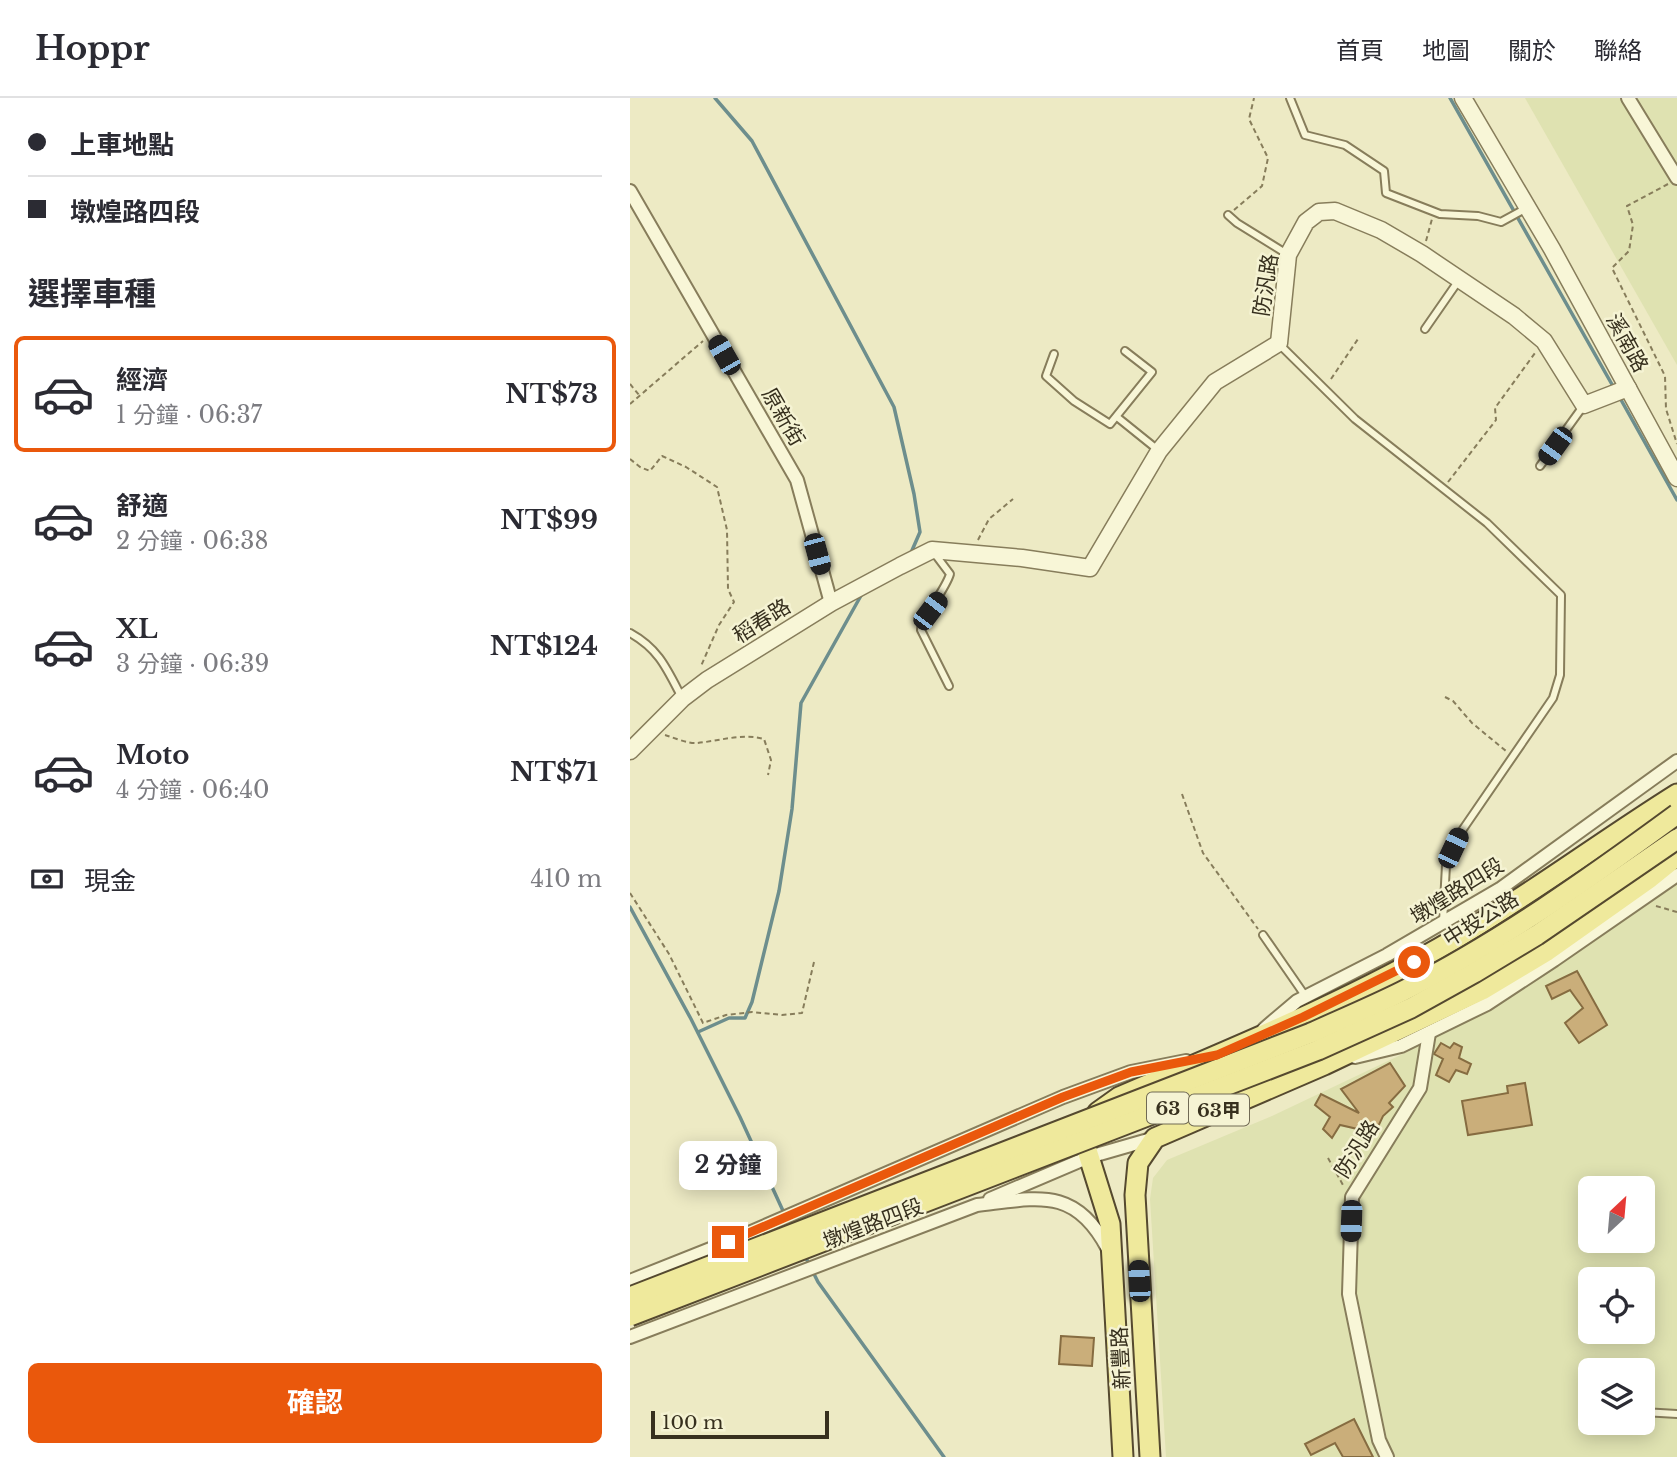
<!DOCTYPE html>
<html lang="zh-TW">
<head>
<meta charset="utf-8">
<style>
	:root { --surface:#fff; --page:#f7f7f7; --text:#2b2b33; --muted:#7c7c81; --line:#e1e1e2; --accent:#ea580c }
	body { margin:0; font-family:"Libre Baskerville","Noto Sans TC",serif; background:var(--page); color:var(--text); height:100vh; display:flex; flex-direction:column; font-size:26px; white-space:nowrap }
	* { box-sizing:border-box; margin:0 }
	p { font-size:23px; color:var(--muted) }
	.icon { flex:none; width:38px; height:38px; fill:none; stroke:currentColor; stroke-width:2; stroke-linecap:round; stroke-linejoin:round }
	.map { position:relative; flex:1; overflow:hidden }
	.details { display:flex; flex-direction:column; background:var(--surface); width:630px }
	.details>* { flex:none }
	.banner { display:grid; align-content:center; height:154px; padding:0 28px; background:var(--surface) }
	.needle { width:46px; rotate:26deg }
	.controls { position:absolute; left:948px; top:1078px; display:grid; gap:14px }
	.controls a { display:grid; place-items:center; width:77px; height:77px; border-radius:10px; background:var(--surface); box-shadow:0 4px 18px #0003; font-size:35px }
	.scale { position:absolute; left:21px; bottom:18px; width:178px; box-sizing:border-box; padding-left:7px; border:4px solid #37301e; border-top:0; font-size:19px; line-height:24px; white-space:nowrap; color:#37301e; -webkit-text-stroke:5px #f5f3d3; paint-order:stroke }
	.end { position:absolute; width:32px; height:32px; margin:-16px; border:9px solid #ea580c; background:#fff; box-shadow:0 0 0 4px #fff }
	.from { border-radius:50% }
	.bubble { position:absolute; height:49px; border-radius:10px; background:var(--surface); box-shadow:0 4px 18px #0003; font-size:23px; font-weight:700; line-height:49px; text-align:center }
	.car { position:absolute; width:21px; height:42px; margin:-21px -10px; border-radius:9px; box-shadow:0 0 5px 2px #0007; background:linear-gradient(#222 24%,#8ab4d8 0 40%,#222 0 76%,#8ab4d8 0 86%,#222 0) }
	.banner b { display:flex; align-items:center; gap:24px; height:66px; font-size:26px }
	.banner b+b { border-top:2px solid var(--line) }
	.banner i { width:18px; height:18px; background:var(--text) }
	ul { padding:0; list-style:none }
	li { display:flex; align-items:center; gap:21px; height:116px; margin:0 14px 10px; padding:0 14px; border:4px solid transparent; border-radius:10px }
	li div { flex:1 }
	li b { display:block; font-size:26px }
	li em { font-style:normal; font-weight:700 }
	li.current { border-color:var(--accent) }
	li>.icon { width:63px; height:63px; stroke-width:1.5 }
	h2 { padding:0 28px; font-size:32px; line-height:84px }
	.pay { display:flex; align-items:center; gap:18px; height:77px; padding:0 28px; font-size:26px }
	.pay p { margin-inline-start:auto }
	.action { display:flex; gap:14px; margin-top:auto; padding:14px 28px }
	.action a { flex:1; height:80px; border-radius:10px; background:var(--accent); color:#fff; font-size:28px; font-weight:700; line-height:80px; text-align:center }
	header { display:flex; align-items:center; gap:42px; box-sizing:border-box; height:98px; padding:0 35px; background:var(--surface); border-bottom:2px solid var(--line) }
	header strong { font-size:33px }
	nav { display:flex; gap:38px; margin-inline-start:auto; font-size:24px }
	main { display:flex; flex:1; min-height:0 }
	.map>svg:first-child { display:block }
	.farmland { fill:#dfe2b1; fill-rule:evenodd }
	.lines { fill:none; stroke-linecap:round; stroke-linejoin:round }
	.stream { stroke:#6d8e8d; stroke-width:3.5 }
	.building { fill:#caae7a; stroke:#866c41; stroke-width:2 }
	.service-casing { stroke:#877d5b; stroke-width:10 }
	.minor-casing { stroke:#877d5b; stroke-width:16 }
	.tertiary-casing { stroke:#877d5b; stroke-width:19 }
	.primary-casing { stroke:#55492f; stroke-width:23 }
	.path { stroke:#877d5b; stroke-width:2; stroke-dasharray:5 3.5; stroke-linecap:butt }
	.service { stroke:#f8f6d7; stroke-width:6 }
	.minor { stroke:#f8f6d7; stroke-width:12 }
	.tertiary { stroke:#f8f6d7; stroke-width:16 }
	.primary { stroke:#efe99c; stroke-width:19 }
	.primary-bridge-casing { stroke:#55492f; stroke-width:23; stroke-linecap:butt }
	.primary-bridge { stroke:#efe99c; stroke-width:19 }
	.route { stroke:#ea580c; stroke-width:9 }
	.labels { text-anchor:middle; stroke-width:5; stroke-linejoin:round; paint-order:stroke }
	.shield { fill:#f5f3d3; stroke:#706a54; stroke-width:2 }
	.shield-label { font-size:19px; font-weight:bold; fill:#37301e }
	.street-label { font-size:21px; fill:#37301e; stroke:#f5f3d3 }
</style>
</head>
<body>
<header>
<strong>Hoppr</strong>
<nav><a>首頁</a><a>地圖</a><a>關於</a><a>聯絡</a></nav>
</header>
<main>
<section class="details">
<div class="banner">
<b><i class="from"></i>上車地點</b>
<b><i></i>墩煌路四段</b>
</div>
<h2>選擇車種</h2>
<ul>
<li class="current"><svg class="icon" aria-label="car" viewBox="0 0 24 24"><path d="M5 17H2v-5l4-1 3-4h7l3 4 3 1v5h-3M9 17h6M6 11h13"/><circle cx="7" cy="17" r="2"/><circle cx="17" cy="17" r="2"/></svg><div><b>經濟</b><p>1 分鐘 · 06:37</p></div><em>NT$73</em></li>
<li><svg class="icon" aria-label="car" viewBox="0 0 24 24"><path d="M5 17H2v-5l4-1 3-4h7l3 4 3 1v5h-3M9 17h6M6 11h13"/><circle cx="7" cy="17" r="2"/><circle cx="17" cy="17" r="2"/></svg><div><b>舒適</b><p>2 分鐘 · 06:38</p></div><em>NT$99</em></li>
<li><svg class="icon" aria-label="car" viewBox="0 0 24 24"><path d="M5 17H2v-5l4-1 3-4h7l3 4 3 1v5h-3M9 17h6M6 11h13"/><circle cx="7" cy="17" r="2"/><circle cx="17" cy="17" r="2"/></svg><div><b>XL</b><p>3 分鐘 · 06:39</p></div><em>NT$124</em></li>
<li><svg class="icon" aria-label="car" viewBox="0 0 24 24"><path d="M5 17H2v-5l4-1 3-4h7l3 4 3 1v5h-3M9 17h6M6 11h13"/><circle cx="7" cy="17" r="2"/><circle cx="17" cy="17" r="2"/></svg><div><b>Moto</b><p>4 分鐘 · 06:40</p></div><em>NT$71</em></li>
</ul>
<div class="pay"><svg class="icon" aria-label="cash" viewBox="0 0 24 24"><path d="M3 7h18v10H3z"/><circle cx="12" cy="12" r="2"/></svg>現金<p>410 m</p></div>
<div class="action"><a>確認</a></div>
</section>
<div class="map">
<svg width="1047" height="1359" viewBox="0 0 1047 1359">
	<rect width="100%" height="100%" fill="#edeac4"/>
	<!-- farmland -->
	<g class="farmland">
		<polygon points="895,0 1047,0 1047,267"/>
		<path d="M1047 783V1359H536L520 1101 523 1080 537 1062 642 1018 779 953 873 901ZM961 1090H1013V1143H961ZM961 1181H1013V1234H961ZM961 1272H1013V1325H961Z"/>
	</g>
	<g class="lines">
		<!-- stream -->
		<g class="stream">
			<polyline points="85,0 122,43 264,309 284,396 290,434 280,457"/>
			<polyline points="820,0 984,290"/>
			<polyline points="990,300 1047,402"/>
			<polyline points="0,809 61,921 110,1019 154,1115"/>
			<polyline points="68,934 99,920 115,920 122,904 149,793 162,711 171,605 233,494"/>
			<polyline points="174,1156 188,1184 314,1359"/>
		</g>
	</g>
	<!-- building -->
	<g class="building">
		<polygon points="947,873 977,927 949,945 935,925 953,910 940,892 922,901 916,888"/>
		<polygon points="811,945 820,950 824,945 832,949 829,960 841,966 837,976 826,972 819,984 806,977 813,961 804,956"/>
		<polygon points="760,965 775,988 759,1005 763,1009 753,1018 745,1035 710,1027 702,1040 693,1031 700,1019 685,1007 691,996 729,1015 711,991"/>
		<polygon points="895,985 902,1027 838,1037 832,1003 878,995 877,988"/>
		<polygon points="431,1238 464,1240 462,1268 429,1266"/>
		<polygon points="724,1321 743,1359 713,1359 705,1345 681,1357 675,1346"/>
	</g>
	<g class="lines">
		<defs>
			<g id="service">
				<polyline points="660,0 675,37 715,47 754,73 756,95 810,116 848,118 871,124 895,111"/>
				<polyline points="598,117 607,125 657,156"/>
				<polyline points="795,231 829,182"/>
				<polyline points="649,246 725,321 857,425 931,497 930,577 923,600 831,734 816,767 813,824"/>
				<polyline points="424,256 416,278 444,303 480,326 522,274 495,253"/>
				<polyline points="487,319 528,352"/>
				<polyline points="910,368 954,307"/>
				<path d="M305 456 320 476C315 493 291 520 291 532L319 588"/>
				<path d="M0 535C29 551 37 571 52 600"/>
				<polyline points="633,837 676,899"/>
				<polyline points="1013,1314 1047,1316"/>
			</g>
			<g id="minor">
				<polyline points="998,0 1047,80"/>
				<polyline points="0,93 167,382 201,505"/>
				<polyline points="634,931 667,903 757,857 870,791 1047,663"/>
				<polyline points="725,959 771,948 857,906 924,862 1047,777"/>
				<polyline points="360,1101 459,1059 525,1040"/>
				<polyline points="0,1183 98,1144 433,999 501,974 556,963"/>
				<path d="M0 1239 347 1107C408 1100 445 1088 478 1151"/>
				<polyline points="757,1359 749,1342 719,1196 722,1099 790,990 799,935"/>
			</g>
			<g id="tertiary">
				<polyline points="833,0 922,151 1047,380"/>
				<polyline points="0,653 52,601 77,582 201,505 270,468 302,452 392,460 460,470 529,353 585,284 649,245 658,157 676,124 689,114 705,113 751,132 792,156 884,218 914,243 954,307 998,290"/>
			</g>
			<g id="primary">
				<path d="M493 1359 480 1126 456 1049 461 1025 468 1014 489 999C603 950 718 904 825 841 901 796 972 743 1047 696"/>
				<polyline points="520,1359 505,1097 508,1065 525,1040 694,967 852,892 917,853 1020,780 1047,758"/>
			</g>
		</defs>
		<!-- service casing -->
		<use href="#service" class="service-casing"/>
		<!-- minor casing -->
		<use href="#minor" class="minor-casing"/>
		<!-- tertiary casing -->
		<use href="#tertiary" class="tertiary-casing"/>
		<!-- primary casing -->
		<use href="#primary" class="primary-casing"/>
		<!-- path -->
		<g class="path">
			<polyline points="1038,86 997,108 1003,127 999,153 982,170 1035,278 1036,311 1047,346"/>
			<polyline points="604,112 632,88 638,60 619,21 624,0"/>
			<polyline points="796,143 802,121"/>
			<polyline points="701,281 728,241"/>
			<polyline points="0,286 9,297"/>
			<polyline points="0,306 73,243"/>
			<polyline points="0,361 10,369 20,373 32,358 56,369 87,389 97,432 98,491 104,504 89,527 71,568"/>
			<polyline points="818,384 866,322 865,310 905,255"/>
			<polyline points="348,442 359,421 383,401"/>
			<polyline points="815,599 823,603 842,625 876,653"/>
			<path d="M35 637C45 640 58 646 67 645 89 643 112 635 134 641L141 662 138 677"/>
			<polyline points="552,696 573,755 628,831"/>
			<polyline points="0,795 39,856 73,925 96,917 122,914 152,917 172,915 184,864"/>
			<polyline points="1026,808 1047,814"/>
			<polyline points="698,1060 713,1087"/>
		</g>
		<!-- service -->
		<use href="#service" class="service"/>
		<!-- minor -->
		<use href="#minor" class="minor"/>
		<!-- tertiary -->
		<use href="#tertiary" class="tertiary"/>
		<!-- primary -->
		<use href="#primary" class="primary"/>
		<defs>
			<g id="primary-bridge">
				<path d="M0 1199 681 935C712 921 743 908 773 893 870 844 960 780 1047 716"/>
				<polyline points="0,1218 688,952 781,910 844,875 907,837 1047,741"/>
			</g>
		</defs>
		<!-- primary-bridge casing -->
		<use href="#primary-bridge" class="primary-bridge-casing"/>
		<!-- primary-bridge -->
		<use href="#primary-bridge" class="primary-bridge"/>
	</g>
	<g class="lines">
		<!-- route -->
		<polyline class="route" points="98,1144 433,999 501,974 587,957 673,919 784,864"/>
	</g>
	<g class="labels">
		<!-- shield labels -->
		<g class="shield">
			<rect x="517" y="994.5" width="42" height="31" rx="5"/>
			<rect x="559" y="996.5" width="60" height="31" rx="5"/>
		</g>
		<g class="shield-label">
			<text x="538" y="1017">63</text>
			<text x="589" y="1019">63甲</text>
		</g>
		<!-- street labels -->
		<g class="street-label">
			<text transform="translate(636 187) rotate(-81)" y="7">防汎路</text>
			<text transform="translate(997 245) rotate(61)" y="7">溪南路</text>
			<text transform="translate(153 319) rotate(60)" y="7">原新街</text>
			<text transform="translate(132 523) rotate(-32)" y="7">稻春路</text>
			<text transform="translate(827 793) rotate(-32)" y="7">墩煌路四段</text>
			<text transform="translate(851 821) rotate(-32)" y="7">中投公路</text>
			<text transform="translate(727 1051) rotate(-58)" y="7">防汎路</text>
			<text transform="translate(243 1126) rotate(-21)" y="7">墩煌路四段</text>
			<text transform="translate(491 1260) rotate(-93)" y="7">新豐路</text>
		</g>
	</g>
</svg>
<div class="controls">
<a><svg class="needle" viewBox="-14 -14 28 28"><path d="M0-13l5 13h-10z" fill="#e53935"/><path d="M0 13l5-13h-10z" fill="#7c7c81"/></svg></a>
<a><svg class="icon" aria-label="locate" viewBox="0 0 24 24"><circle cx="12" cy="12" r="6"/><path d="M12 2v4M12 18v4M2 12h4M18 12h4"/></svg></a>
<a><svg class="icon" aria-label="layers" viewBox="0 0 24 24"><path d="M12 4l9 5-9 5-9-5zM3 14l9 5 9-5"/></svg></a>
</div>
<div class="scale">100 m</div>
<i class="end from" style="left:784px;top:864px"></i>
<i class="end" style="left:98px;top:1144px"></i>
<div class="bubble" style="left:49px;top:1043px;width:98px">2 分鐘</div>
<i class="car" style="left:94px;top:257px;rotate:330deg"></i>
<i class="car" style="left:925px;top:348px;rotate:216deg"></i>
<i class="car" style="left:187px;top:456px;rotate:165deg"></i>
<i class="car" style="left:300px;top:513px;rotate:37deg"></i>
<i class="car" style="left:823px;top:750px;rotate:25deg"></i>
<i class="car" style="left:721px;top:1123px;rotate:182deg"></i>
<i class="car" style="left:509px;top:1183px;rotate:357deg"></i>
</div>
</main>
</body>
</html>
